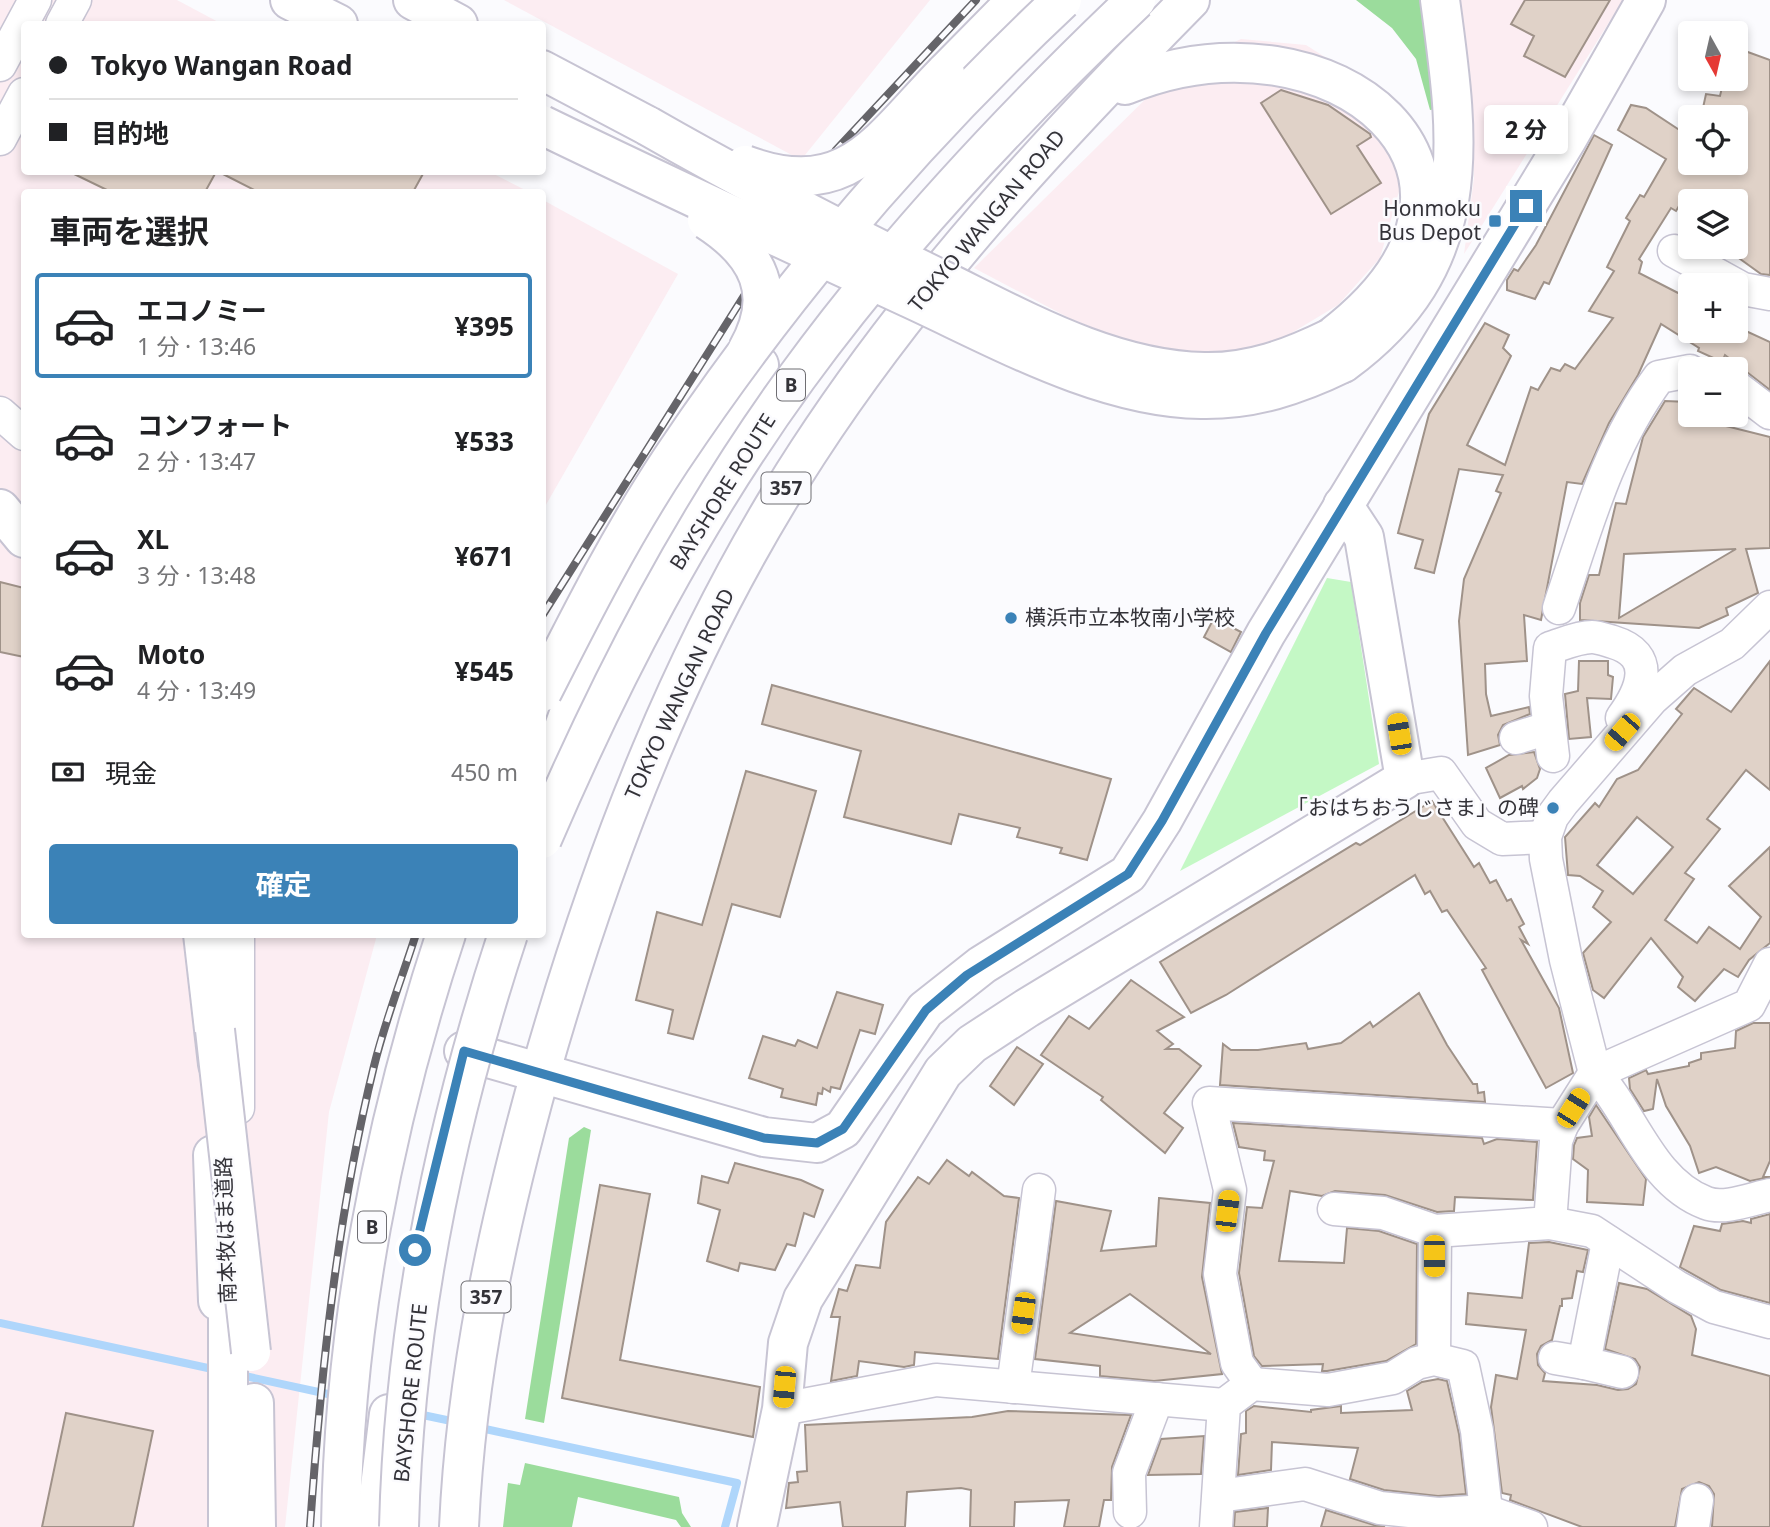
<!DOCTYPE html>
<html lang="ja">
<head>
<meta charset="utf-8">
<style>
	:root { --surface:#fff; --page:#f2f2f2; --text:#202124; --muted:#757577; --line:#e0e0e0; --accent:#3b82b7 }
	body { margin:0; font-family:"Noto Sans","Noto Sans JP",sans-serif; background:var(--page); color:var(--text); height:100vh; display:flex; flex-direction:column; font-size:26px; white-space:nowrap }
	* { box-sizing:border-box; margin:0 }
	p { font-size:23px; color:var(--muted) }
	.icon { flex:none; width:38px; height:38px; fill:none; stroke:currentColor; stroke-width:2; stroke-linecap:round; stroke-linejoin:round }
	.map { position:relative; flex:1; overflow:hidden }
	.details { position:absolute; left:21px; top:189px; width:525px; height:749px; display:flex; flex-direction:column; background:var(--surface); border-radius:7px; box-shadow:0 4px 10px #0003 }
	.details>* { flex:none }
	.hud { position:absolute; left:21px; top:21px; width:525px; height:154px; border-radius:7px; box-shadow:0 4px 10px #0003; display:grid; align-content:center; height:154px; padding:0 28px; background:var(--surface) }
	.needle { width:46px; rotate:172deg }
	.buttons { position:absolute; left:1678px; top:21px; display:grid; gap:14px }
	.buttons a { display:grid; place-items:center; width:70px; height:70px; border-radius:7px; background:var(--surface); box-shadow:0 4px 10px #0003; font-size:35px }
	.end { position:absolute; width:32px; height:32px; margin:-16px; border:9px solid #3b82b7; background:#fff; box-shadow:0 0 0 4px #fff }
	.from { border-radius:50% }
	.bubble { position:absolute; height:49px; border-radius:7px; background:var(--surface); box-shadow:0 4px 10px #0003; font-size:23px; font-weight:700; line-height:49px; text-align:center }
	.car { position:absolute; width:21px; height:42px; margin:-21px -10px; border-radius:9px; box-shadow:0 0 5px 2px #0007; background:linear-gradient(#f5c518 24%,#345 0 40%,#f5c518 0 76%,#345 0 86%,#f5c518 0) }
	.hud b { display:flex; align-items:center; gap:24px; height:66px; font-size:26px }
	.hud b+b { border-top:2px solid var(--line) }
	.hud i { width:18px; height:18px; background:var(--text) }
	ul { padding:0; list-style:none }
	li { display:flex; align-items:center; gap:21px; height:105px; margin:0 14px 10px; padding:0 14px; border:4px solid transparent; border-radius:7px }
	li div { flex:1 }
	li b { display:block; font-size:26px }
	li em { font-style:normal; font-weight:700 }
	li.active { border-color:var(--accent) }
	li>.icon { width:63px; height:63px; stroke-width:1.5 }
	h2 { padding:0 28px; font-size:32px; line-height:84px }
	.pay { display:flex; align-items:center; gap:18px; height:77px; padding:0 28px; font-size:26px }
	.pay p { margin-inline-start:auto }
	.primary-button { display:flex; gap:14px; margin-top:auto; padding:14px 28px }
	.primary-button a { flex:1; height:80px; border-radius:7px; background:var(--accent); color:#fff; font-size:28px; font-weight:700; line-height:80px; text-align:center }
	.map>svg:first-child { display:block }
	.industrial { fill:#fcedf2 }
	.green { fill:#c4f8c5 }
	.forest { fill:#9bdc9c }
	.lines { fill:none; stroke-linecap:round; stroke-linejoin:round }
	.stream { stroke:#afd6fb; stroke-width:8 }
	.building { fill:#e0d2c8; stroke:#9f9289; stroke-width:2; fill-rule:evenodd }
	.street-casing { stroke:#c7c4d3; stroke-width:35 }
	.secondary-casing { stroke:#c7c4d3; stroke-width:42 }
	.highway-casing { stroke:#c7c4d3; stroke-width:42 }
	.street { stroke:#fff; stroke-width:32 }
	.secondary { stroke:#fff; stroke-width:38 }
	.highway { stroke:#fff; stroke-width:38 }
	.rail-casing { stroke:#656469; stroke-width:8 }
	.rail { stroke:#fbfbfe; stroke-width:5; stroke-dasharray:16; stroke-linecap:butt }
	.secondary-bridge-casing { stroke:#c7c4d3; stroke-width:42; stroke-linecap:butt }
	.highway-bridge-casing { stroke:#c7c4d3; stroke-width:42; stroke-linecap:butt }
	.secondary-bridge { stroke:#fff; stroke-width:38 }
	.highway-bridge { stroke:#fff; stroke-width:38 }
	.route { stroke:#3b82b7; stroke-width:9 }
	.poi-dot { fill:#3b82b7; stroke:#fbfbfe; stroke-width:2.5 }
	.labels { text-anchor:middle; stroke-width:5; stroke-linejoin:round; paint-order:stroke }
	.shield { fill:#fbfbfe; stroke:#6f6e73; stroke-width:2 }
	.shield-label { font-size:19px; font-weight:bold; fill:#333238 }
	.poi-label { font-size:21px; fill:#333238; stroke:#fbfbfe; text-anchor:end }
	.street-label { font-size:21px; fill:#333238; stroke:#fbfbfe }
</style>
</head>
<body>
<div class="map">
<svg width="1770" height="1527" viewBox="0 0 1770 1527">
	<rect width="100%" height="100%" fill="#fbfbfe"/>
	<!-- industrial -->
	<g class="industrial">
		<polygon points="0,0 177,0 222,24 24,24 24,172 490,172 529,192 24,192 24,934 377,935 329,1112 285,1527 0,1527"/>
		<polygon points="504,0 930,0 801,160"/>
		<polygon points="1458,0 1623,0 1464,254 1474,178 1470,70"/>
		<polygon points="1241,39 1306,45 1355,76 1395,131 1400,188 1380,258 1338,305 1280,340 1224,355 1143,347 1071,319 974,268 1174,71"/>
		<polygon points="543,200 678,274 543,510"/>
	</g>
	<!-- green -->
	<polygon class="green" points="1327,578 1351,582 1379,764 1180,871"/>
	<!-- forest -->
	<g class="forest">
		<polygon points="1356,0 1427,0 1436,109 1430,110 1416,59 1392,28"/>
		<polygon points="584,1127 591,1130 544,1423 525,1419 569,1138"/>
		<polygon points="525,1463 679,1497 682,1513 691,1527 681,1527 676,1520 578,1497 572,1527 503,1527 508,1483 520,1485"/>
	</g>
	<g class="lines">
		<!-- stream -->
		<g class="stream">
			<polyline points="0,1323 217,1370"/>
			<polyline points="240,1375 337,1396"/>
			<polyline points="418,1414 456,1422"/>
			<polyline points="476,1427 737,1483 725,1527"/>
		</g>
	</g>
	<!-- building -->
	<g class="building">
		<polygon points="1525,0 1610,0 1565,77 1524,56 1534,36 1511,24"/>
		<polygon points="1745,51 1770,60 1770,275 1761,274 1736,256 1736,201 1682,201 1676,211 1671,208 1639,259 1642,262 1639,273 1682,295 1680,298 1690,303 1690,331 1746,331 1770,342 1770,390 1725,355 1722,362 1698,351 1699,348 1661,324 1638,375 1609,423 1582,484 1567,482 1541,620 1524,615 1527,661 1485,664 1486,694 1491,716 1529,707 1530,714 1503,725 1498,735 1500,745 1468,755 1459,621 1464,579 1501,493 1496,491 1503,475 1459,469 1434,573 1415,568 1423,540 1398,533 1429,414 1485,323 1509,335 1503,348 1511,356 1467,445 1505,465 1531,387 1538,390 1551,368 1560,371 1565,364 1575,369 1613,318 1589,311 1614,271 1607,267 1630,221 1626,218 1640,195 1644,197 1666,159 1618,130 1631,105 1646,108 1690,137 1690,163 1736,163 1736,117 1701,117 1706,94 1720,96 1724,79 1740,79"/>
		<polygon points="1281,90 1328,105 1370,134 1371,137 1357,146 1381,183 1331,214 1261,103"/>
		<polygon points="1594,135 1612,145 1549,284 1544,282 1535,299 1507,290 1507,280 1514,269 1518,271 1536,245"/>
		<polygon points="70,172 216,172 205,192 111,192"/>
		<polygon points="219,172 424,172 413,192 258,192"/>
		<path d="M1665 401 1689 402 1686 415H1721L1718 424 1770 437V548L1746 549 1758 593 1726 608 1728 615 1699 628 1580 620V603L1589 575H1599L1616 503 1626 504 1643 437ZM1736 549 1619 618 1624 554Z"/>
		<polygon points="0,582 24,588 24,657 0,652"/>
		<polygon points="1214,618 1241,632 1231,652 1204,637"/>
		<polygon points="1579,661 1608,661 1608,675 1613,677 1611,699 1587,698 1591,737 1569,739 1565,694 1578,691"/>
		<path d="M1770 661V790L1746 770 1707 819 1720 829 1685 873 1694 879 1665 920 1697 943 1709 927 1740 949 1761 917 1729 886 1770 847V943L1749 960 1738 977 1724 969 1695 1001 1678 987 1683 977 1651 938 1604 998 1593 990 1583 953 1611 922 1593 907 1603 891 1580 876 1568 875 1565 837 1595 803 1599 807 1617 779 1638 770 1682 714 1676 709 1694 688 1731 712ZM1637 817 1673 847 1633 894 1597 865Z"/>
		<polygon points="772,685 1111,779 1087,860 1060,853 1062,848 1017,837 1020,828 959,814 951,844 844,817 861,751 762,724"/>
		<polygon points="1534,752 1540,769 1537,778 1523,789 1522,786 1500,798 1486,768 1509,755"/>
		<polygon points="746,771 816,791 780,917 732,904 693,1039 668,1033 673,1010 636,1000 657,912 702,925"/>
		<polygon points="1432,801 1474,867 1479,863 1490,883 1496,880 1507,901 1511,899 1524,924 1519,927 1528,944 1521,940 1559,1008 1573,1073 1546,1088 1482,970 1486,968 1447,910 1442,912 1430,891 1425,894 1415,875 1226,995 1191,1013 1160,962 1356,843 1360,845"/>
		<polygon points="1131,980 1184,1017 1157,1031 1173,1044 1166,1049 1179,1049 1201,1066 1164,1113 1183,1128 1165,1153 1101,1100 1103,1097 1041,1055 1069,1016 1089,1029"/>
		<polygon points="837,992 883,1005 875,1034 860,1030 840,1089 831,1087 830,1092 823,1088 822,1094 818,1093 816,1105 781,1097 783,1089 749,1078 763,1036 795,1046 798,1040 817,1048"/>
		<polygon points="1419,993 1447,1045 1473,1084 1477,1084 1478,1093 1484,1092 1485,1102 1220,1085 1223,1044 1231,1050 1258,1050 1306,1043 1308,1049 1341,1043 1370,1022 1373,1027"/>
		<polygon points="1753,1023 1770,1023 1770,1161 1763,1177 1770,1177 1750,1181 1716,1167 1699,1173 1690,1146 1666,1106 1657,1079 1653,1109 1644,1111 1630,1089 1629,1078 1646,1070 1648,1074 1689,1066 1689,1063 1701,1059 1701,1053 1735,1048 1736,1031"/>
		<polygon points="1017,1047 1043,1064 1014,1105 990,1086"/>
		<polygon points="1596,1105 1646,1179 1643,1205 1587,1202 1588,1170 1573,1159 1574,1145 1577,1138 1592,1136 1589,1117"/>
		<polygon points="1233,1123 1482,1138 1484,1144 1497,1139 1537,1142 1533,1200 1455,1197 1454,1211 1437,1212 1385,1195 1335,1191 1322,1196 1290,1191 1279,1261 1344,1263 1347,1228 1379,1231 1417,1244 1416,1344 1386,1361 1327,1371 1322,1371 1323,1364 1262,1366 1254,1356 1239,1273 1247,1207 1262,1208 1274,1161 1264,1160 1265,1151 1239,1147"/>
		<polygon points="947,1160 969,1176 972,1172 1004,1196 1019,1198 998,1359 915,1352 914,1365 904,1367 859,1361 857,1376 831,1381 840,1317 831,1317 839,1289 847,1291 856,1265 880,1268 886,1222 918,1177 929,1184"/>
		<polygon points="735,1163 801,1180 823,1190 814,1217 804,1213 795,1246 787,1244 775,1270 740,1263 738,1271 707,1261 720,1210 698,1203 702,1176 728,1183"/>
		<polygon points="600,1185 650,1194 620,1360 760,1387 753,1437 562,1398"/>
		<path d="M1159 1198 1210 1203 1202 1277 1222 1374 1154 1381 1100 1376V1366L1035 1359 1056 1201 1111 1211 1101 1251 1156 1246ZM1130 1294 1211 1354 1070 1333Z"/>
		<polygon points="1770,1214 1770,1303 1721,1290 1680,1267 1694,1226 1720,1231 1722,1224 1743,1221 1751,1223 1751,1219"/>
		<polygon points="1549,1242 1588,1250 1583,1272 1577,1271 1572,1298 1562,1299 1562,1306 1560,1306 1552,1340 1541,1346 1537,1354 1538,1365 1545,1373 1543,1381 1597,1385 1618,1390 1628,1389 1636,1384 1640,1367 1635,1359 1605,1349 1619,1283 1647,1289 1691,1316 1696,1329 1692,1355 1770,1376 1770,1527 1712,1527 1714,1494 1709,1486 1699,1482 1682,1489 1675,1527 1582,1527 1510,1500 1511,1495 1502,1493 1491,1407 1496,1375 1517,1379 1526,1330 1466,1324 1468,1293 1522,1298 1529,1243"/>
		<polygon points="1438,1379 1447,1381 1459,1434 1466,1494 1438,1496 1384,1490 1350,1479 1358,1448 1272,1442 1271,1470 1238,1475 1241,1434 1246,1433 1246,1411 1254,1406 1311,1412 1311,1410 1341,1406 1341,1413 1412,1410 1407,1391 1422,1382"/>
		<polygon points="1008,1411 1131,1415 1112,1467 1111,1500 1104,1500 1099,1527 1064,1527 1069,1500 1015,1502 1014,1527 970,1527 971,1490 961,1488 907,1492 905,1527 843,1527 840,1502 786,1508 789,1483 798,1482 797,1472 807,1471 805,1425 972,1417"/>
		<polygon points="66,1413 153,1431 133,1527 42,1527"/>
		<polygon points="1204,1436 1201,1474 1148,1475 1161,1439"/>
		<polygon points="1268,1508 1267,1527 1234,1527 1235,1512"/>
		<polygon points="1326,1510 1374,1525 1385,1527 1321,1527"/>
	</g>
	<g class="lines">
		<defs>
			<g id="street">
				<polyline points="62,24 75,0"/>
				<polyline points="0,65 35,0"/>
				<polyline points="0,139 24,94"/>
				<polyline points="1674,251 1743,289 1770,294"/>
				<polyline points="1736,387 1770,413"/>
				<polyline points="0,413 24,434"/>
				<polyline points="1770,607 1732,644 1685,670 1652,699 1563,802 1552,817 1545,837 1546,859 1566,960 1595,1073 1749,1005 1770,964"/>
				<path d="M1559 608C1586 528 1608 446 1659 377L1690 371"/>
				<polyline points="1516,738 1548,728"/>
				<path d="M1553 756 1546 696 1550 648C1563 644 1578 637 1592 637 1598 637 1606 640 1613 642 1656 655 1643 689 1622 718"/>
				<polyline points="1405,779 1441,773 1477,824 1502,839 1545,837"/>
				<polyline points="238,1108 238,934"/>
				<polyline points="1334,1209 1383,1213 1435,1231 1434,1359"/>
				<polyline points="1550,1223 1592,1231 1677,1287 1714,1307 1770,1322"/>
				<path d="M1435 1231 1550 1223 1556 1141 1562 1125 1595 1073C1632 1113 1650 1182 1706 1203 1724 1210 1751 1199 1770 1195"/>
				<polyline points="1608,1242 1584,1363 1622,1372"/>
				<polyline points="1555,1358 1584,1363"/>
				<polyline points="1252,1384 1237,1363 1220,1274 1230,1190 1209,1103 1562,1125"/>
				<polyline points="1013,1387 1039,1190"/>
				<polyline points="782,1409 936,1380 1224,1405"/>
				<polyline points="1219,1496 1305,1484 1380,1508 1438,1514 1486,1511 1531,1527"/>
				<polyline points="1130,1512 1129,1473 1157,1399"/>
				<polyline points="1216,1527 1224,1405 1252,1384 1328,1390 1393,1378 1417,1363 1434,1359 1463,1366 1477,1431 1486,1511"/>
				<polyline points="1693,1527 1697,1500"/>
			</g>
			<g id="secondary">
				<polyline points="290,0 338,24"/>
				<polyline points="413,0 458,24"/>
				<polyline points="542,70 648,126"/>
				<polyline points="945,73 1017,0"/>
				<path d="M1125 85C1332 0 1545 175 1331 338"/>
				<path d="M1343 363C1477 265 1460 146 1440 0"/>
				<polyline points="464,1051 764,1137 817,1143 843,1129 925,1010 982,965 1128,874 1162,821 1266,633 1567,139 1646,0"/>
				<polyline points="757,1527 782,1409 788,1343 803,1299 943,1072 972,1044 1027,1008 1405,779 1364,537 1343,505"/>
			</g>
			<g id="highway">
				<polyline points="0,509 24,538"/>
				<polyline points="542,789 575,697 614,616 663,521 759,365"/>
				<polyline points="203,934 218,1064"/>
				<polyline points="213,1155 218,1301"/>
				<polyline points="228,1275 228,1527"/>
				<polyline points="254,1403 256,1527"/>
				<path d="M341 1527C344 1327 383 1124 446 934"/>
				<polyline points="375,1527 389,1414"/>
				<path d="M459 1527C466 1372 499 1222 540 1074 602 856 684 642 808 452 916 286 1052 140 1190 0"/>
			</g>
		</defs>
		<!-- street casing -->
		<use href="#street" class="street-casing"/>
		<!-- secondary casing -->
		<use href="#secondary" class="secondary-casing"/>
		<!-- highway casing -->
		<use href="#highway" class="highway-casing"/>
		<!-- street -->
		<use href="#street" class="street"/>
		<!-- secondary -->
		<use href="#secondary" class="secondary"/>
		<!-- highway -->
		<use href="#highway" class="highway"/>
		<defs>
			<g id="rail">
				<polyline points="542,616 836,150 976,0"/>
				<path d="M310 1527C321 1372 337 1217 374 1066 385 1021 402 978 416 934"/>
			</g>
		</defs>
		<!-- rail casing -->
		<use href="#rail" class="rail-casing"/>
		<!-- rail -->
		<use href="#rail" class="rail"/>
		<defs>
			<g id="secondary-bridge">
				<path d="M542 125C662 183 782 239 903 295 993 336 1100 398 1201 399 1253 400 1298 385 1343 363"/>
				<path d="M648 126C744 181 841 231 940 279 1022 319 1110 370 1204 372 1250 373 1290 358 1331 338"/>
				<path d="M745 165C848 203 880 139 945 73"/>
				<path d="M707 220C758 253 780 294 747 351"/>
			</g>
			<g id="highway-bridge">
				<path d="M542 692C582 613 622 534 671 460 783 292 915 138 1062 0"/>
				<path d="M542 839C612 676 693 520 797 377 896 241 1014 116 1136 0"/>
				<polyline points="215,1030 251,1352"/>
				<path d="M399 1527C404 1326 445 1125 508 934"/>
			</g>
		</defs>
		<!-- secondary-bridge casing -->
		<use href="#secondary-bridge" class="secondary-bridge-casing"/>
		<!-- highway-bridge casing -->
		<use href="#highway-bridge" class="highway-bridge-casing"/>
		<!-- secondary-bridge -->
		<use href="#secondary-bridge" class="secondary-bridge"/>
		<!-- highway-bridge -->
		<use href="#highway-bridge" class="highway-bridge"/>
	</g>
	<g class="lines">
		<!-- route -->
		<polyline class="route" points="415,1250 464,1051 764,1138 817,1143 843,1129 926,1010 967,975 1128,874 1162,821 1266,633 1526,206"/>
	</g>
	<!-- markers -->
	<g class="poi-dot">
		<rect x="1488" y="214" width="14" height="14" rx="3.5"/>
		<circle cx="1011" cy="618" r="7"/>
		<circle cx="1553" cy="808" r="7"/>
	</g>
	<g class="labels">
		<!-- shield labels -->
		<g class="shield">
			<rect x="777" y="369.5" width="28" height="31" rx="5"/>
			<rect x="761.5" y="472.5" width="49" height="31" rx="5"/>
			<rect x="358" y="1211.5" width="28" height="31" rx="5"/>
			<rect x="461.5" y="1281.5" width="49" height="31" rx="5"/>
		</g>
		<g class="shield-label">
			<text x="791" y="392">B</text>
			<text x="786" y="495">357</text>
			<text x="372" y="1234">B</text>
			<text x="486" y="1304">357</text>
		</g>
		<!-- poi labels -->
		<g class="poi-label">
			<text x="1481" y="216">Honmoku<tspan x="1481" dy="24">Bus Depot</tspan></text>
			<text x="1025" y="625" text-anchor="start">横浜市立本牧南小学校</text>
			<text x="1539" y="815">「おはちおうじさま」の碑</text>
		</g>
		<!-- street labels -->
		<g class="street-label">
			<text transform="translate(987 221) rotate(-50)" y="7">TOKYO WANGAN ROAD</text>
			<text transform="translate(723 492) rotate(-58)" y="7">BAYSHORE ROUTE</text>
			<text transform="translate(680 694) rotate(-65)" y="7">TOKYO WANGAN ROAD</text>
			<text transform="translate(226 1230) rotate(-92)" y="7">南本牧はま道路</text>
			<text transform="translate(411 1393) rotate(-84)" y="7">BAYSHORE ROUTE</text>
		</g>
	</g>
</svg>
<div class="buttons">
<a><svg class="needle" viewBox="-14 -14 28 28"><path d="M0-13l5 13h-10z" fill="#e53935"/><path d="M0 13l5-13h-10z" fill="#757577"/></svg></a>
<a><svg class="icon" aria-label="locate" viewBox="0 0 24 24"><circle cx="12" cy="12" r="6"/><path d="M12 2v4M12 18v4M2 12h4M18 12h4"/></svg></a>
<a><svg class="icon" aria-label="layers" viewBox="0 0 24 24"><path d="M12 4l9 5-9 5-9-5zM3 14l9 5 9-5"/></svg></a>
<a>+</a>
<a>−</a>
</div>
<i class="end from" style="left:415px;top:1250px"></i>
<i class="end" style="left:1526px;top:206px"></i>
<div class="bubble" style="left:1484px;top:105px;width:84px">2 分</div>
<i class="car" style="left:1622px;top:732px;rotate:221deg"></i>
<i class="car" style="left:1399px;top:734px;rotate:351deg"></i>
<i class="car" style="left:1573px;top:1108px;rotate:32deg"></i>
<i class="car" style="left:1227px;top:1211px;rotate:7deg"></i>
<i class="car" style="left:1434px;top:1256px;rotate:180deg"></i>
<i class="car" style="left:1023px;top:1313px;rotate:188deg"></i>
<i class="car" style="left:784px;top:1387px;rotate:185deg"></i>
<div class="hud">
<b><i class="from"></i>Tokyo Wangan Road</b>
<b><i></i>目的地</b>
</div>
<section class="details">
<h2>車両を選択</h2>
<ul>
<li class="active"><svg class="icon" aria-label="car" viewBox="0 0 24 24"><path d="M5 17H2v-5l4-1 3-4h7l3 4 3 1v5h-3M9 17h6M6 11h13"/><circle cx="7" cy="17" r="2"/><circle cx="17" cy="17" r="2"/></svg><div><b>エコノミー</b><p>1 分 · 13:46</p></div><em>¥395</em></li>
<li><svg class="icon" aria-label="car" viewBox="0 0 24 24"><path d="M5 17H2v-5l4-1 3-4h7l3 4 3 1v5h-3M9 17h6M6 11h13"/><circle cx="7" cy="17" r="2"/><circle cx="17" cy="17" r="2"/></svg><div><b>コンフォート</b><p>2 分 · 13:47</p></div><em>¥533</em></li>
<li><svg class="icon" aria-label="car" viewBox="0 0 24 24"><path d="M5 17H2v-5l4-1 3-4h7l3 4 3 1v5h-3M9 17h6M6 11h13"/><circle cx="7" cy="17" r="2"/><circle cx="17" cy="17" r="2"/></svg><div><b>XL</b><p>3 分 · 13:48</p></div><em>¥671</em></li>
<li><svg class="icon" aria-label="car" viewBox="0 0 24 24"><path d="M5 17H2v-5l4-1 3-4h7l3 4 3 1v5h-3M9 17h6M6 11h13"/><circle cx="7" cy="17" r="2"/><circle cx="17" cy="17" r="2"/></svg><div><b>Moto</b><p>4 分 · 13:49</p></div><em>¥545</em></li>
</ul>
<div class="pay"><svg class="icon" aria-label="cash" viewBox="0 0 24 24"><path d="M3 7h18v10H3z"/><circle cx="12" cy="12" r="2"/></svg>現金<p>450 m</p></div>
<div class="primary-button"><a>確定</a></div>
</section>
</div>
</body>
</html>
